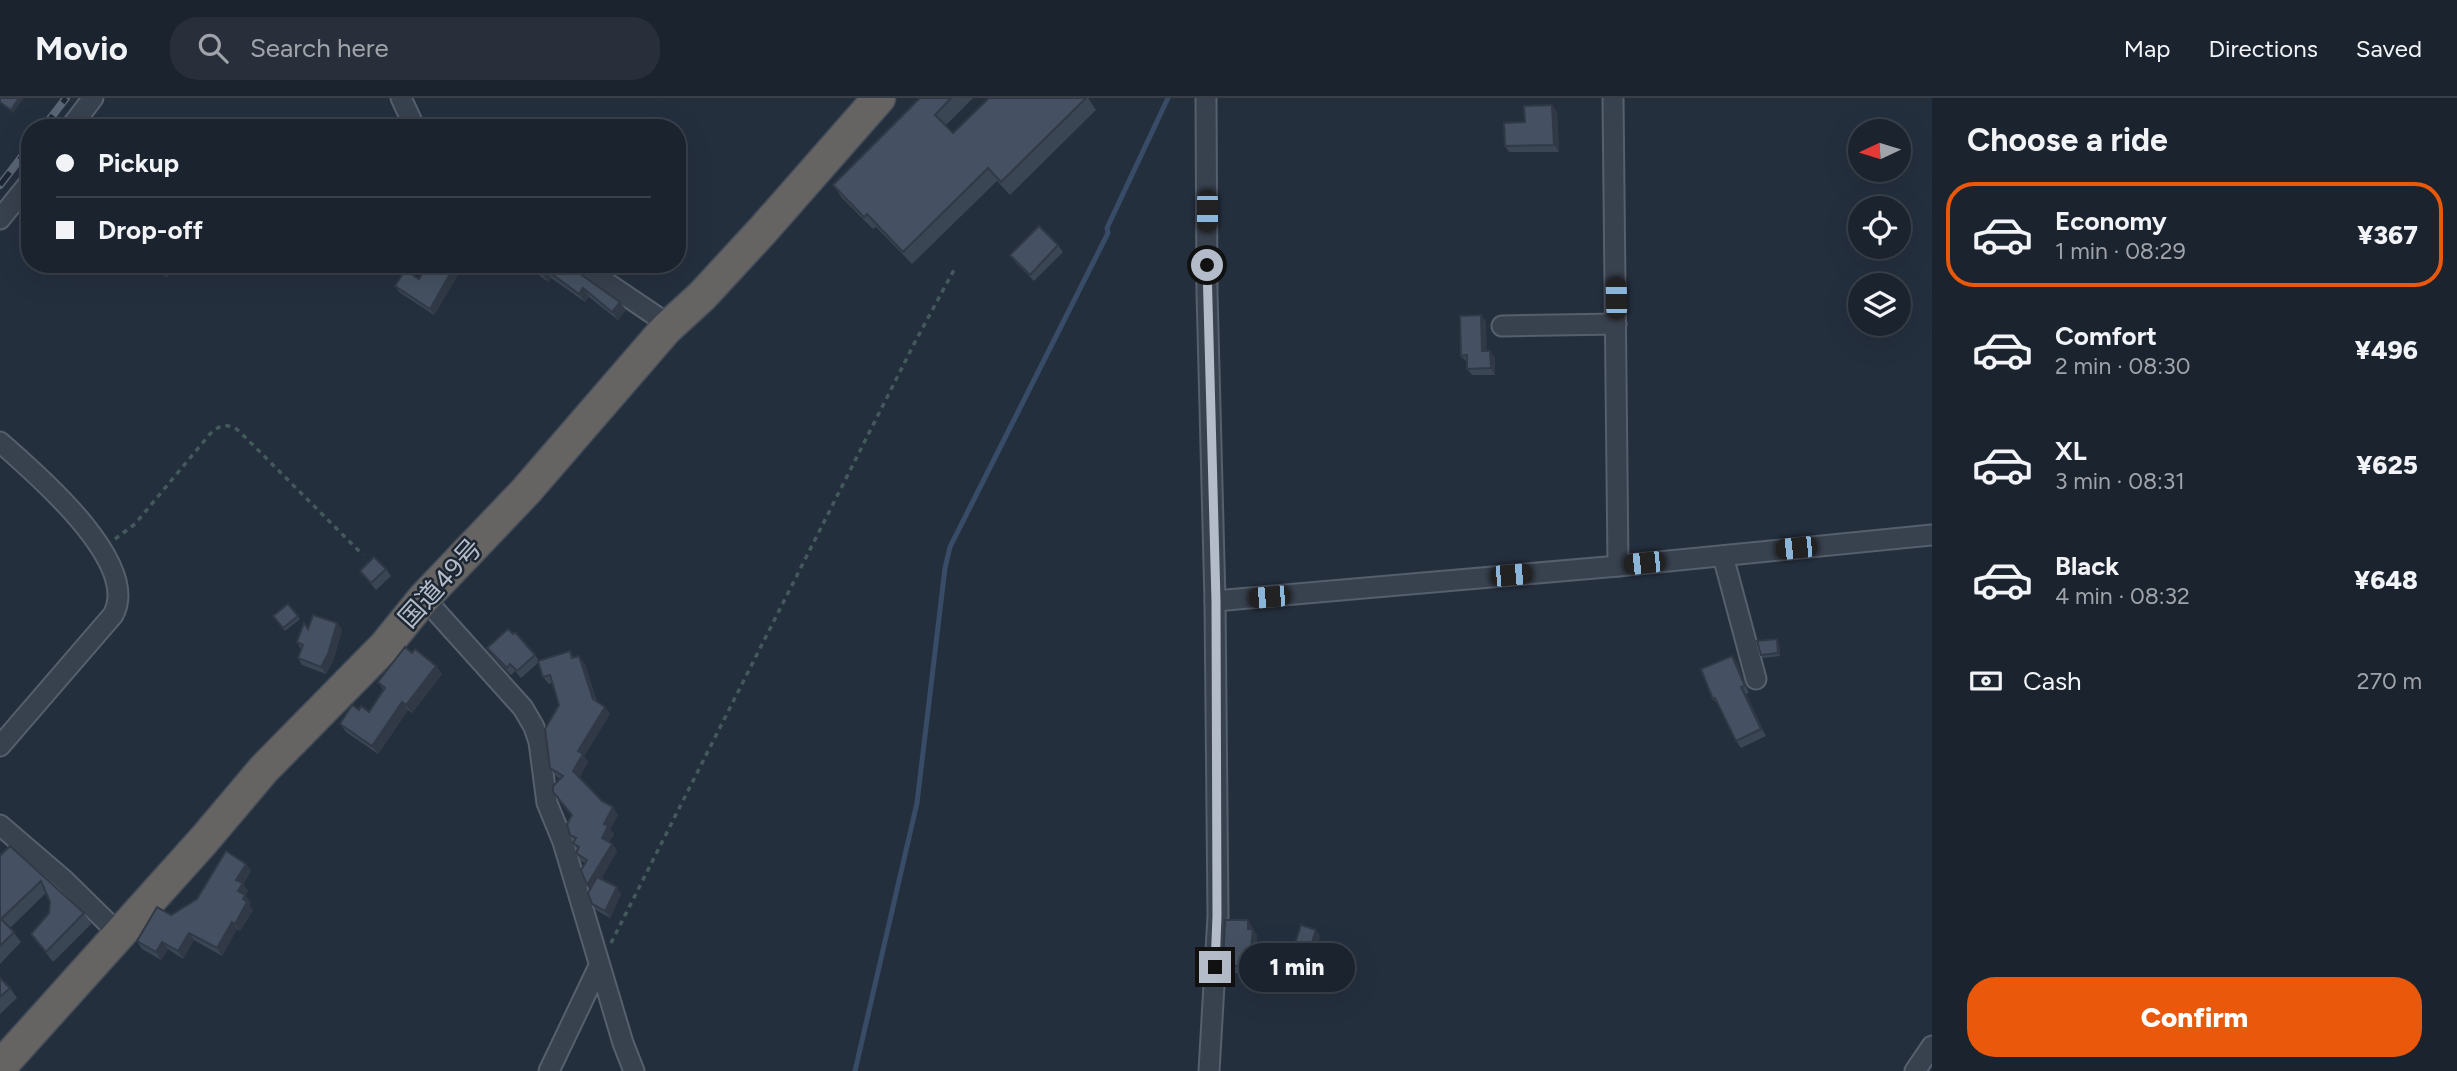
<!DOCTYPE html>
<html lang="en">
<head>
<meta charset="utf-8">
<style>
	:root { --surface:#1b232e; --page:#282f3a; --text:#f1f3f6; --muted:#a0a4aa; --line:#39404a; --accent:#ea580c }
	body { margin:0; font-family:Figtree,"Noto Sans JP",sans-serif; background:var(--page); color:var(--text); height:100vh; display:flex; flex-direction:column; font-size:26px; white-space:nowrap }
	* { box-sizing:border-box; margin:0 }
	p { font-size:23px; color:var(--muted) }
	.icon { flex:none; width:38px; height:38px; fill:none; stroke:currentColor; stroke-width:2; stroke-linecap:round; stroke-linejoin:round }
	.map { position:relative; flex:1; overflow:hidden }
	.drawer { display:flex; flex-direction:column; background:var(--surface); width:525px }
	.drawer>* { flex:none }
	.guide { position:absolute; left:21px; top:21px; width:665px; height:154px; border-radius:28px; box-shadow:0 7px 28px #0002,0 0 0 2px var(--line); display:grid; align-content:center; height:154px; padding:0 35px; background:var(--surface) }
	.needle { width:46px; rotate:266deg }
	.tools { position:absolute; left:1848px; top:21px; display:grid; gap:14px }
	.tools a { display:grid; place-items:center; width:63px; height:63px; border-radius:50%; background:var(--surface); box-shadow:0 7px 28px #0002,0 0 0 2px var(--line); font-size:35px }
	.end { position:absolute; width:32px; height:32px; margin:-16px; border:9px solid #b4bcc9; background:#111; box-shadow:0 0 0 4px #111 }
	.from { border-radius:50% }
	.bubble { position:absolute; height:49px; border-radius:24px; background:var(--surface); box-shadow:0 7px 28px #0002,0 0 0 2px var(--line); font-size:23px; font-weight:800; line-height:49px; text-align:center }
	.car { position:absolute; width:21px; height:42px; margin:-21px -10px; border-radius:9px; box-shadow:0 0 5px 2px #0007; background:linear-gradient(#222 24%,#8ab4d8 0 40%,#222 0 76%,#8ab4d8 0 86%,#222 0) }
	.guide b { display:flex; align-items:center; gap:24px; height:66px; font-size:26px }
	.guide b+b { border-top:2px solid var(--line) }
	.guide i { width:18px; height:18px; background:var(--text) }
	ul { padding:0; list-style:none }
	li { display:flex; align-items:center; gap:21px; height:105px; margin:0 14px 10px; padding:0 21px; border:4px solid transparent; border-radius:28px }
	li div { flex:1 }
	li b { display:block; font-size:26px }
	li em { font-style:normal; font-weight:800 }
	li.selected { border-color:var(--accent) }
	li>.icon { width:63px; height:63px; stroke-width:1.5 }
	h2 { padding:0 35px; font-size:32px; line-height:84px }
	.pay { display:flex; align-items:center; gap:18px; height:77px; padding:0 35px; font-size:26px }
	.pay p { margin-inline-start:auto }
	.button { display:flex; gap:14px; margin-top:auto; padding:14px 35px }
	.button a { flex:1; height:80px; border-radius:28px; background:var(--accent); color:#fff; font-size:28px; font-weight:800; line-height:80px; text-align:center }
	header { display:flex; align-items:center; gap:42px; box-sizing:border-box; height:98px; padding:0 35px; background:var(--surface); border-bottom:2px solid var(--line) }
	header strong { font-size:33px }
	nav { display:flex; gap:38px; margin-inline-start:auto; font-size:24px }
	.search { width:490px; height:63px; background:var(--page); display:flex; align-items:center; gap:18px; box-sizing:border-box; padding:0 24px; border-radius:28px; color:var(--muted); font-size:26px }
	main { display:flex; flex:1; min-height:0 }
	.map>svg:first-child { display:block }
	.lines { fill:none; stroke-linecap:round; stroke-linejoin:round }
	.stream { stroke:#394c67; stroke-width:5 }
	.minor-casing { stroke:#565f6c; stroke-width:23 }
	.trunk-casing { stroke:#434c59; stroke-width:35 }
	.path { stroke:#44595c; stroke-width:3.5; stroke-dasharray:5 5; stroke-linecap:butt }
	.minor { stroke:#38414e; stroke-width:19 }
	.trunk { stroke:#656462; stroke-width:32 }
	.rail-casing { stroke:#5a6575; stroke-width:8 }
	.rail { stroke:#1d2633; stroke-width:5; stroke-dasharray:16; stroke-linecap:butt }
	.wall { fill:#3b4654 }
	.shaded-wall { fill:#303945 }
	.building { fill:#455162; stroke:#303945; stroke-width:2 }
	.route { stroke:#b4bcc9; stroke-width:9 }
	.labels { text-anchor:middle; stroke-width:5; stroke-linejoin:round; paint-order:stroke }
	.street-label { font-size:26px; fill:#b4bcc9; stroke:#1d2633 }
</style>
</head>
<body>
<header>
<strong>Movio</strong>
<div class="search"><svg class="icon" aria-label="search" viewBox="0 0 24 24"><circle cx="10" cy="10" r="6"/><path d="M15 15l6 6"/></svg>Search here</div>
<nav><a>Map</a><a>Directions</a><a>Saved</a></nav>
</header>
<main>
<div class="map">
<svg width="1932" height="973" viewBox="0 0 1932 973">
	<rect width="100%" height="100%" fill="#242f3e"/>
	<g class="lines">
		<!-- stream -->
		<polyline class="stream" points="855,973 917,705 945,470 950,449 1108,135 1107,130 1168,0"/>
		<defs>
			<g id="minor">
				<polyline points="401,0 415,30"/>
				<polyline points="1206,0 1207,194 1215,503 1218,818 1209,973"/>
				<polyline points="1613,0 1618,468"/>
				<polyline points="70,30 93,0"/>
				<polyline points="0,121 30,84"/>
				<polyline points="579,166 656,218 666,231"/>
				<polyline points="1502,228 1616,226"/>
				<path d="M0 344C35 375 142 465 113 517L0 648"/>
				<polyline points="1723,458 1756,581"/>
				<polyline points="424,500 523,610 534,629 539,644 547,705 563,744 623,945 634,973"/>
				<polyline points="1215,503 1618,468 1932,437"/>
				<polyline points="0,727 64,782 118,835"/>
				<polyline points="549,973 599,868"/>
				<polyline points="1915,973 1932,948"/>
			</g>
			<polyline id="trunk" points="0,969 204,742 264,671 385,548 424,500 526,393 666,231 702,198 763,132 879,0"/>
		</defs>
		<!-- minor casing -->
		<use href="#minor" class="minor-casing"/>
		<!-- trunk casing -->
		<use href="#trunk" class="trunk-casing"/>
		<!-- path -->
		<g class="path">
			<path d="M115 441 135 426 210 336C219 326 230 325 240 334L363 457"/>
			<polyline points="611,845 915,244 955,170"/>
		</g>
		<!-- minor -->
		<use href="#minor" class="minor"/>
		<!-- trunk -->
		<use href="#trunk" class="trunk"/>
		<defs>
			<g id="rail">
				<polyline points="43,30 66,0"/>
				<polyline points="0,87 30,48"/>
			</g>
		</defs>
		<!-- rail casing -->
		<use href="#rail" class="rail-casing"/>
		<!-- rail -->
		<use href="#rail" class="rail"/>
	</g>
	<!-- wall -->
	<g class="wall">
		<polygon points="920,0 973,0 946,27 953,35 989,0 1088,0 1096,12 1010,97 997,83 912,166 876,129 873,131 842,100 833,87"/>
		<polygon points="1552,7 1557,14 1559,54 1509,54 1505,48"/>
		<polygon points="1058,147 1063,154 1034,183 1015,164 1010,157"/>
		<polygon points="144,166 173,166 167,179"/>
		<polygon points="518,166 567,166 569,169 626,212 618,222 589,199 585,204 551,180 548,184 533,173 530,177"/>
		<polygon points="601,166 615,166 611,173"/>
		<polygon points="459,175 434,217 399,194 395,188 419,181"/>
		<polygon points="1481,217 1486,224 1486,253 1490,253 1495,260 1495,277 1472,277 1467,271 1467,264 1461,258"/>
		<polygon points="386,471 391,478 376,492 360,473"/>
		<polygon points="288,506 300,521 285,533 273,518"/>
		<polygon points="337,525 342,532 333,563 326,576 302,567 298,560 301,551 297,544 308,531"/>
		<polygon points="1779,545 1780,558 1763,560 1761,557"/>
		<polygon points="487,550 535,557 539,563 570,553 574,560 585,566 597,604 610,616 584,658 588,664 579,679 602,703 618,717 610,731 614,736 609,744 612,746 617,753 601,781 621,796 610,820 596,812 592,806 591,791 587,787 585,765 581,763 576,755 577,751 573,745 575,743 570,737 572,718 553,694 560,681 556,678 550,670 559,607 552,585 549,586 543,579 539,564 521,580 515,573 511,577 492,557"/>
		<polygon points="412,555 436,568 442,576 412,615 408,612 378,656 346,634 340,626 359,612 369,614 384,593 378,584"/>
		<polygon points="1732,558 1737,565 1749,595 1746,596 1766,638 1741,650 1736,643 1719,607 1718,607 1713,601"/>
		<polygon points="10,748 84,815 91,826 53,864 31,836 49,815 50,804 46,795 10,830 21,844 0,866 0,758"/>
		<polygon points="246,766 251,773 243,786 248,793 245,797 251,805 249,807 253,812 240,833 237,831 222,858 194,842 183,861 168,851 161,862 142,851 137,843 171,817 197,801"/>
		<polygon points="1252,829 1252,831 1257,837 1256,853 1291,858 1320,838 1312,864 1320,866 1324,872 1322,888 1297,884 1296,888 1259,882 1255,875 1227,875 1223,868"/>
		<polygon points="0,880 10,890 17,900 0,916"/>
	</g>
	<!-- shaded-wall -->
	<g class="shaded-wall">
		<polygon points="19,0 24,0 13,15 11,12"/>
		<polygon points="1552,7 1557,14 1559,54 1554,47"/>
		<polygon points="166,166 173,166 167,179 163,173"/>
		<polygon points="526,166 529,166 533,173 530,177 524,168"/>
		<polygon points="607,166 615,166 611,173"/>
		<polygon points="454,169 459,175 434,217 430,211"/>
		<polygon points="545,171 551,180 548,184 542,175"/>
		<polygon points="583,190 589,199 585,204 579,196"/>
		<polygon points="620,204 626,212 618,222 612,214"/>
		<polygon points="1481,217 1486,224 1487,260 1482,253"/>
		<polygon points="1490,253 1495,260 1495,277 1491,270"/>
		<polygon points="337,525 342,532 333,563 326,576 321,569"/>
		<polygon points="1777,541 1779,545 1780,558 1778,555"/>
		<polygon points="579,558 585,566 598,609 593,601"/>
		<polygon points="1732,558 1737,565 1749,595 1745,588"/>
		<polygon points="436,568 442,576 412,615 406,607"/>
		<polygon points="1741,589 1746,596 1766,638 1761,631"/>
		<polygon points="402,604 408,612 378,656 372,648"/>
		<polygon points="605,609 610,616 584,658 588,664 579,681 573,673 578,653"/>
		<polygon points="613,709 618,717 610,731 614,736 607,747 602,740 604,726"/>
		<polygon points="612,746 617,753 593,794 587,787"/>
		<polygon points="246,766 251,773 243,786 248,793 245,797 251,805 249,807 253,812 240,833 235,826 238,793 236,782"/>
		<polygon points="617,789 621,796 610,820 605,813"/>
		<polygon points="1248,822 1252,829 1252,838 1248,831"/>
		<polygon points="232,824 237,831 222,858 217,850"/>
		<polygon points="1253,831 1257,837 1256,858 1251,852"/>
		<polygon points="1316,832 1320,838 1312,864 1313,870 1307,860"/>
		<polygon points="189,835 194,842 183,861 178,853"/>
		<polygon points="162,844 168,851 161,862 156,854"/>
		<polygon points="1320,866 1324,872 1322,888 1318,882"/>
		<polygon points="1292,878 1297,884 1296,888 1292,881"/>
	</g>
	<!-- building -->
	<g class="building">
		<polygon points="0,0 19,0 11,12 0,4"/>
		<polygon points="920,0 951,0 935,17 953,35 989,0 1086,0 1001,84 988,70 903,154 867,116 864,119 833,87"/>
		<polygon points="1552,7 1554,47 1505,48 1504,25 1525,24 1524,8"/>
		<polygon points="1039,128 1058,147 1030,177 1010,157"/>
		<polygon points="151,166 166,166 163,173"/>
		<polygon points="428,166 449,166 454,169 430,211 395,188 405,172 419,181"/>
		<polygon points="530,166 566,166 620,204 612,214 583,190 579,196 545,171 542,175"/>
		<polygon points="1481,217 1482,253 1490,253 1491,270 1467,271 1467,257 1461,258 1460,218"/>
		<polygon points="374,459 386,471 371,485 360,473"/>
		<polygon points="288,506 298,518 283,530 273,518"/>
		<polygon points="313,517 337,525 328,556 321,569 298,560 303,547 297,544 304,525 308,531"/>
		<polygon points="508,531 513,536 515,534 535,557 517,573 510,566 507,570 487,550"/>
		<polygon points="1777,541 1778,555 1761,557 1757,543"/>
		<polygon points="405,549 412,555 415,551 436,568 406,607 402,604 372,648 340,626 352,607 359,612 361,608 369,614 385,590 378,584"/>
		<polygon points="570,553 572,560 579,558 593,601 605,609 578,653 583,656 573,673 602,703 613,709 604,726 608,728 602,740 612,746 587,787 581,772 587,762 576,755 579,749 573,745 576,740 570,737 567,726 572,717 553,694 553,688 563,678 550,670 545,631 559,607 550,577 543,579 538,563"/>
		<polygon points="1732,558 1745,588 1741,589 1761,631 1736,643 1715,600 1713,601 1701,571"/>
		<polygon points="10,748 84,815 46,854 31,836 49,815 50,804 41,783 1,821 14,834 0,848 0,758"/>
		<polygon points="226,753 246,766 236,782 243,785 238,793 245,797 243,801 247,804 235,826 232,824 217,850 189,835 178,853 162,844 156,854 137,843 157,809 171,817 197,801"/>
		<polygon points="597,779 617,789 605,813 592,806 588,795"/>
		<polygon points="1225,822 1248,822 1248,831 1253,831 1251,852 1291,858 1301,827 1316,832 1307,860 1309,861 1309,864 1320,866 1318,882 1292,878 1292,881 1254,876 1256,868 1223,868"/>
		<polygon points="0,880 10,890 0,899"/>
	</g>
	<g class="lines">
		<!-- route -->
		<polyline class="route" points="1207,167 1216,503 1217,818 1215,869"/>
	</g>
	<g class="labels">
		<!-- street labels -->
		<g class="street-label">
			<text transform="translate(440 485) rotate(-48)" y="9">国道49号</text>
		</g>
	</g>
</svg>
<div class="tools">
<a><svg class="needle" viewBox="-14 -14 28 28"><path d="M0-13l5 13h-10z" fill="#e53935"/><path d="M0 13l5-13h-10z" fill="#a0a4aa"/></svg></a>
<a><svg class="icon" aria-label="locate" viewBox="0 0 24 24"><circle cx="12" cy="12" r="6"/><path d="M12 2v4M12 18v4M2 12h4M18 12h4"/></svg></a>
<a><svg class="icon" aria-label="layers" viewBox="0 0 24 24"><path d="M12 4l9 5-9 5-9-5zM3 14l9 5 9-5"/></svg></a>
</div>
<i class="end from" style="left:1207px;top:167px"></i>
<i class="end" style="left:1215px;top:869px"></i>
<div class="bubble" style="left:1239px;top:845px;width:116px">1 min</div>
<i class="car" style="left:1207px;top:113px;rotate:180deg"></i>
<i class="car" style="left:1616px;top:200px;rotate:359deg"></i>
<i class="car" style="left:1796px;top:450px;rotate:264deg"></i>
<i class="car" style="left:1644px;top:465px;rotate:264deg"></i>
<i class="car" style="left:1511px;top:477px;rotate:85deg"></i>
<i class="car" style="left:1269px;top:499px;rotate:265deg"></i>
<div class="guide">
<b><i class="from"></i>Pickup</b>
<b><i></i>Drop-off</b>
</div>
</div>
<section class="drawer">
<h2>Choose a ride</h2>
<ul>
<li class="selected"><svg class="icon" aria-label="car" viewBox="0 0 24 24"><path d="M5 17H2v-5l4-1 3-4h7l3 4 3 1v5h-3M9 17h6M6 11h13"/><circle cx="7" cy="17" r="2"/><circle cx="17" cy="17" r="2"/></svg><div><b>Economy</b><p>1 min · 08:29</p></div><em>¥367</em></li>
<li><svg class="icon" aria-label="car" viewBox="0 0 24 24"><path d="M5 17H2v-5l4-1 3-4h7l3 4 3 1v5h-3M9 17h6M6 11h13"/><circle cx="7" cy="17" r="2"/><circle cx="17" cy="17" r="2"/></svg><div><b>Comfort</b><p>2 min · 08:30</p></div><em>¥496</em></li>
<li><svg class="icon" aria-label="car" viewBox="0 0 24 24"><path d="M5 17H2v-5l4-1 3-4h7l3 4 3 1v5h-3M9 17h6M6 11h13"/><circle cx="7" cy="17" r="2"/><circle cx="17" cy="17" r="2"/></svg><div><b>XL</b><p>3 min · 08:31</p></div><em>¥625</em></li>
<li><svg class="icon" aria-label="car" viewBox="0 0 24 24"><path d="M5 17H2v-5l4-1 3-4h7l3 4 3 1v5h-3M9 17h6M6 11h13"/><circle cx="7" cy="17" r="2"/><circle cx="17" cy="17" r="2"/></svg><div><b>Black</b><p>4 min · 08:32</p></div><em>¥648</em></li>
</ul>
<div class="pay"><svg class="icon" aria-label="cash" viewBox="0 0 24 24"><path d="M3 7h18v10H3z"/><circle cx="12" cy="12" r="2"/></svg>Cash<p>270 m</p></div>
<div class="button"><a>Confirm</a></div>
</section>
</main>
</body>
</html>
